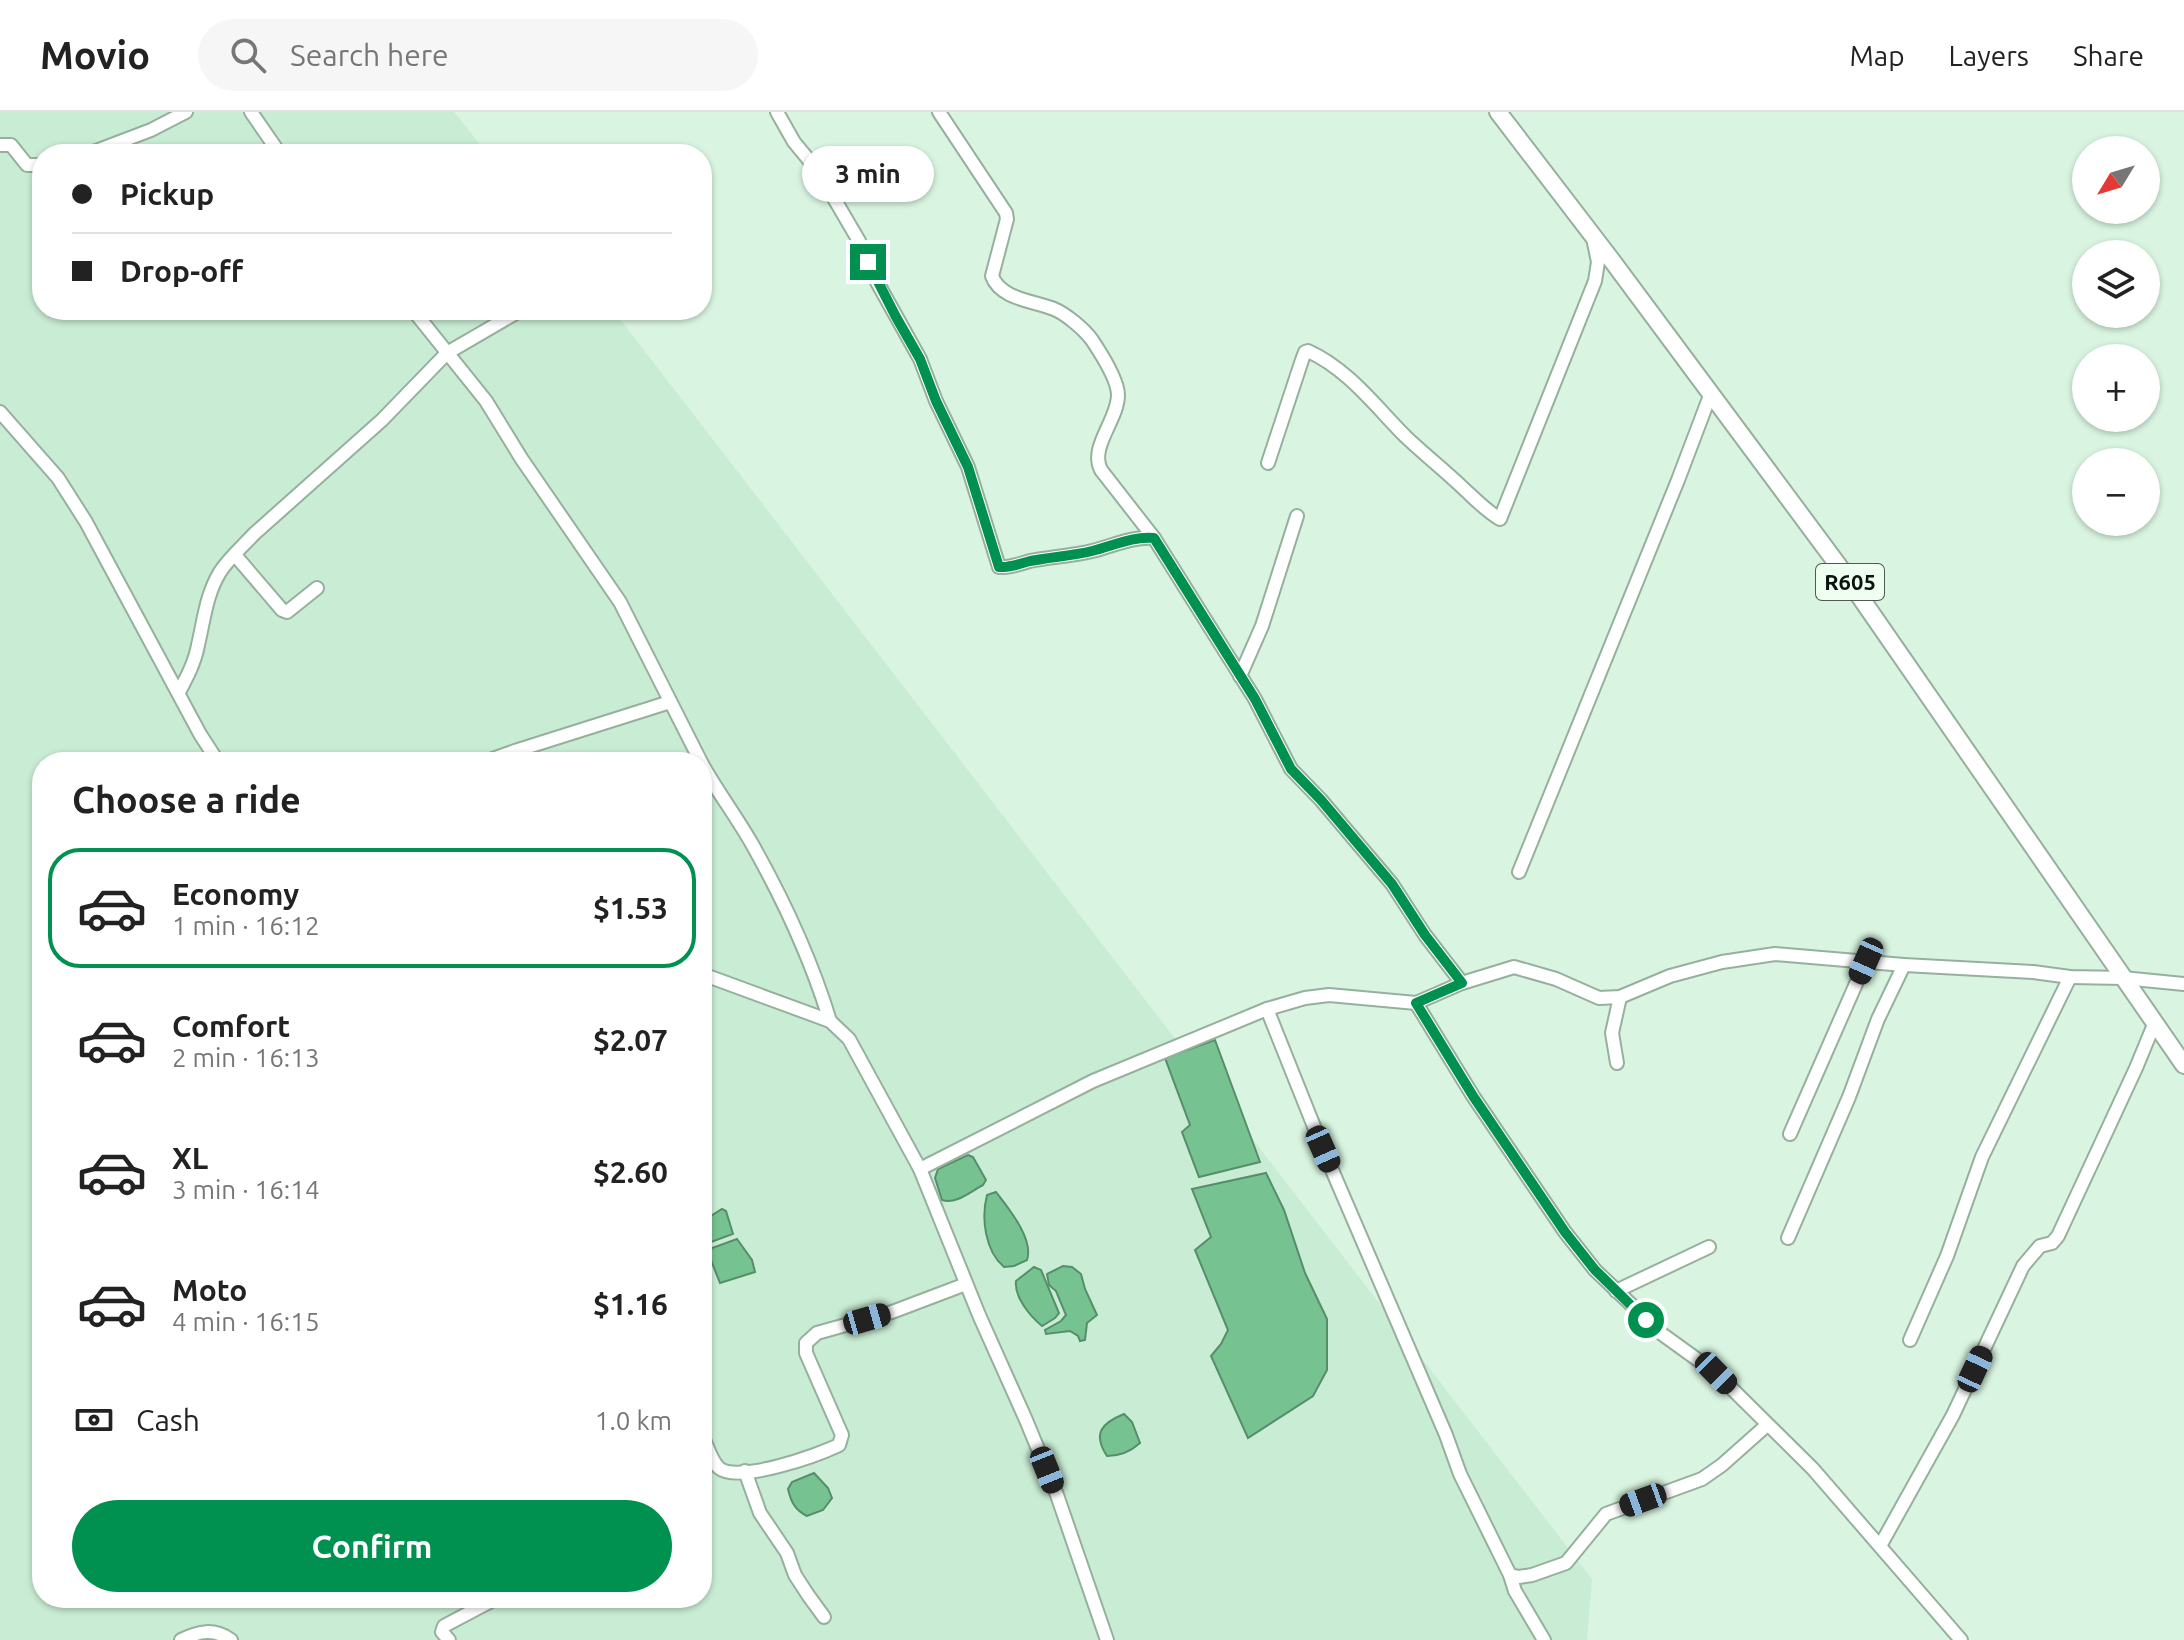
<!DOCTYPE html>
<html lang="en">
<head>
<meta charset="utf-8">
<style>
	:root { --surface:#fff; --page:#f6f6f6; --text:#222; --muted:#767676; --line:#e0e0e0; --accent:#009150 }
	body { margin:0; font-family:Ubuntu,sans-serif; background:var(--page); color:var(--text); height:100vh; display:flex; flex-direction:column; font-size:30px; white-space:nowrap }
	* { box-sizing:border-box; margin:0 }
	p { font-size:26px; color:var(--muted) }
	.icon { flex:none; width:44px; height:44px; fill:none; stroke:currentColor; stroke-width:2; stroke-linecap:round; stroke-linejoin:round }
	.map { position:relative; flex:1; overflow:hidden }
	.sheet { position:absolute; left:32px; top:640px; width:680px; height:856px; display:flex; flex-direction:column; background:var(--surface); border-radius:32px; box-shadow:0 2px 6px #0004 }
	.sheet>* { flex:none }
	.hud { position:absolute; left:32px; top:32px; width:680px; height:176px; border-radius:32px; box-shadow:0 2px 6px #0004; display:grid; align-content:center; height:176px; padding:0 40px; background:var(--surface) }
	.needle { width:52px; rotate:232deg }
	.controls { position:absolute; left:2072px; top:24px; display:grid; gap:16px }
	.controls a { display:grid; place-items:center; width:88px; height:88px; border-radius:50%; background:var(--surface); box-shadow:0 2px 6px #0004; font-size:40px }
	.end { position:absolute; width:36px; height:36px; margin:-18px; border:10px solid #009150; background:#fff; box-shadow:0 0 0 4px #fff }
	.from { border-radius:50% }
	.bubble { position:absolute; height:56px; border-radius:28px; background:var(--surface); box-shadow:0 2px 6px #0004; font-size:26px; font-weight:700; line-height:56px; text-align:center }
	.car { position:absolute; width:24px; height:48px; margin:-24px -12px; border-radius:10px; box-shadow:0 0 6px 2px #0007; background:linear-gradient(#222 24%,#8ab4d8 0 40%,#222 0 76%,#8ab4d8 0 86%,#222 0) }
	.hud b { display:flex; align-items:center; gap:28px; height:76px; font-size:30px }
	.hud b+b { border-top:2px solid var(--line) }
	.hud i { width:20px; height:20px; background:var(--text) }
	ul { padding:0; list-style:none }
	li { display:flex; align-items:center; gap:24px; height:120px; margin:0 16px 12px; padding:0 24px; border:4px solid transparent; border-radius:32px }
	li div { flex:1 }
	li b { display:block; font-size:30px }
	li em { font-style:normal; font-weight:700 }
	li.selected { border-color:var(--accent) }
	li>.icon { width:72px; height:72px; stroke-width:1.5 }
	h2 { padding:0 40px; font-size:36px; line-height:96px }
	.pay { display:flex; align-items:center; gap:20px; height:88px; padding:0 40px; font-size:30px }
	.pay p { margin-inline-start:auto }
	.cta { display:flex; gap:16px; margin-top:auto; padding:16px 40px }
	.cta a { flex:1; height:92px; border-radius:48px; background:var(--accent); color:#fff; font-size:32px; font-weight:700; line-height:92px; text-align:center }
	header { display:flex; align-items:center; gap:48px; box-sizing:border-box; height:112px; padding:0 40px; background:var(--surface); border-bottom:2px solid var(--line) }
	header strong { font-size:38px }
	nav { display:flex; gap:44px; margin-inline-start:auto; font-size:28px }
	.search { width:560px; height:72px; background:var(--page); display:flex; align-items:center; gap:20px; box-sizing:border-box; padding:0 28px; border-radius:44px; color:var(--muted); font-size:30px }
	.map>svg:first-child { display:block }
	.built { fill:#c9ecd4; fill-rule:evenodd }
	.water { fill:#76c391; stroke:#568e69; stroke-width:2 }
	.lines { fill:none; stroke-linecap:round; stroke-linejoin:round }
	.minor-casing { stroke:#96b09d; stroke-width:16 }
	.major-casing { stroke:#96b09d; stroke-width:20 }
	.minor { stroke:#fff; stroke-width:12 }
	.major { stroke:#fff; stroke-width:16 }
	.route { stroke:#009150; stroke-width:10 }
	.labels { text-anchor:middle; stroke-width:6; stroke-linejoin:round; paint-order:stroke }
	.shield { fill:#eefff2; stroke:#4e5a52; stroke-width:2 }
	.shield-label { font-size:22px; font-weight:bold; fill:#0a140d }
</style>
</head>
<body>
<header>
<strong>Movio</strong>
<div class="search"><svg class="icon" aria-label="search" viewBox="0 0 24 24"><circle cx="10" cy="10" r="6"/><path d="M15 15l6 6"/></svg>Search here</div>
<nav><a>Map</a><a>Layers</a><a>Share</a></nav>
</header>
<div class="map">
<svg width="2184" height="1528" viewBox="0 0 2184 1528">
	<rect width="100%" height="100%" fill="#d9f5e1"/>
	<!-- built -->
	<path class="built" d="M0 0H454L488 42H42V198H613L1592 1467 1587 1528H0ZM42 650H702V1486H42Z"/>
	<!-- water -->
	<g class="water">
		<polygon points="1215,928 1260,1050 1199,1065 1182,1020 1190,1013 1165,946"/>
		<path d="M968 1043 973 1045 986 1068 983 1073C971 1079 956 1093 942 1088L935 1066 938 1057Z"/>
		<polygon points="1266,1061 1284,1098 1305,1161 1327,1207 1327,1258 1313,1284 1248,1326 1211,1244 1221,1232 1228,1218 1195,1138 1211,1125 1192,1077"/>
		<path d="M996 1080C1009 1097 1034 1127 1027 1148L1014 1154 1004 1155C985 1139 981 1106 987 1083Z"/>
		<polygon points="722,1097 726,1099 733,1122 711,1130 703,1114 703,1109"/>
		<polygon points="737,1127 752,1148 755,1160 720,1171 709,1143 712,1136"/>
		<polygon points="1063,1154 1072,1155 1081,1162 1085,1177 1097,1203 1087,1211 1085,1228 1080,1229 1078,1224 1070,1219 1046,1222 1045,1218 1061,1209 1066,1203 1056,1179 1049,1173 1047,1162"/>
		<path d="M1034 1155 1041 1158 1059 1201 1055 1206 1042 1214C1030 1204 1014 1185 1016 1169Z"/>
		<path d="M1124 1302 1132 1310 1140 1331C1130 1340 1120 1344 1107 1344 1092 1321 1102 1311 1124 1302Z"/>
		<path d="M814 1361 828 1376 832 1386 823 1398 807 1404C795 1398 791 1390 788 1377L792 1370Z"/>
	</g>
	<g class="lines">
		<defs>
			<g id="minor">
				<polyline points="251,0 280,42"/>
				<path d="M777 0 794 30 818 59 859 129 877 170 920 247 936 289 968 355 999 455C1010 456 1019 452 1030 449 1050 445 1072 444 1092 439 1113 434 1132 424 1154 426"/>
				<path d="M939 0 1006 101 1007 107 992 164C1000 187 1034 189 1054 197 1066 202 1084 217 1092 228 1100 240 1118 268 1118 283 1118 308 1089 335 1101 358L1154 426 1255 587 1291 657 1321 688 1392 772 1425 823 1462 871"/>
				<polyline points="0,33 11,33 27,53 42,53"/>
				<polyline points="88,42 151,18 186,0"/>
				<polyline points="413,198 486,289 521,346 620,490 701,650"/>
				<polyline points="0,300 58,366 86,410 200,622 218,650"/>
				<path d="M1268 351 1302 248 1305 240 1308 239C1348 257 1376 295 1406 325 1424 342 1444 358 1462 375 1474 386 1486 399 1500 407L1595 169 1598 150 1593 126"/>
				<polyline points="235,443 282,498 287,500 317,476"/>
				<polyline points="1240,564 1262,514 1297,404"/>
				<path d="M179 580C187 565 195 550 198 533 204 508 206 483 220 460 229 446 243 434 254 422L382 308 447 241 521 198"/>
				<polyline points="484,650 515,639 670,590"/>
				<path d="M702 652C717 679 736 704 752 732 783 787 811 847 830 909"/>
				<polyline points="1519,760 1678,368 1711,281"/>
				<polyline points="702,862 830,909 849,927 920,1057 1093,969 1267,897 1305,886 1329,883 1416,891 1462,871 1514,855 1556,867 1599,886 1620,885 1670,864 1722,850 1775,842 1904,853 2033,860 2070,865 2123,866 2184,872"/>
				<polyline points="1416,891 1473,984 1565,1120 1595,1158 1662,1222 1716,1261 1813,1357 1961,1528"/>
				<polyline points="1267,897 1323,1037 1446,1323 1460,1362 1510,1463 1519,1465 1532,1463 1566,1451 1606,1402 1702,1367 1722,1353 1767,1313"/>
				<polyline points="1617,951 1612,921 1620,885"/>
				<polyline points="1790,1022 1866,849"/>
				<polyline points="920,1057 979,1203 1026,1308 1057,1383 1107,1528"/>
				<polyline points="1788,1126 1849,985 1878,907 1904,853"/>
				<polyline points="1616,1179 1709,1135"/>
				<polyline points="1910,1228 1947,1144 1982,1045 2070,865"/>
				<path d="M702 1323C707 1333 711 1349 719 1356 738 1372 818 1343 839 1333L842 1323 806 1241V1231L817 1221 892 1200 966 1172"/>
				<polyline points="745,1359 760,1401 787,1441 795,1463 808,1483 824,1505"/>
				<polyline points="1880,1434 1953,1303 2023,1154 2040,1134 2052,1131 2058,1124 2136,956 2155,910"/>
				<polyline points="1510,1463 1515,1479 1544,1528"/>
				<path d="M181 1528C199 1519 214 1516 231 1528"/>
				<polyline points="449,1528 442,1520 444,1514 497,1486"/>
			</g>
			<polyline id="major" points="1498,0 1613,150 1838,453 2184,953"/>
		</defs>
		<!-- minor casing -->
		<use href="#minor" class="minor-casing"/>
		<!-- major casing -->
		<use href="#major" class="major-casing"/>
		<!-- minor -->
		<use href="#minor" class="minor"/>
		<!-- major -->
		<use href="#major" class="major"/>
	</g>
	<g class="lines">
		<!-- route -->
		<path class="route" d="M868 150 896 205 920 247 936 289 968 355 999 455C1010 456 1019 452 1030 449 1050 445 1072 444 1092 439 1113 434 1132 424 1154 426L1255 587 1291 657 1321 688 1392 772 1425 823 1462 871 1416 891 1473 984 1565 1120 1595 1158 1646 1208"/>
	</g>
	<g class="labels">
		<!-- shield labels -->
		<rect class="shield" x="1816" y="452" width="68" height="36" rx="6"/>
		<g class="shield-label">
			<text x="1850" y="478">R605</text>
		</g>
	</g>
</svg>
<div class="controls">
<a><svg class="needle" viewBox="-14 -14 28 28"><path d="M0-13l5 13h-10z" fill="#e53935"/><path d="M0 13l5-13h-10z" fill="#767676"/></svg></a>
<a><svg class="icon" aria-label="layers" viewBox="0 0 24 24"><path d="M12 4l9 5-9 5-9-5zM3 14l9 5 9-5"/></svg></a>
<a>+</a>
<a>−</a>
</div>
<i class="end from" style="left:1646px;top:1208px"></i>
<i class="end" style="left:868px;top:150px"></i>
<div class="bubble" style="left:802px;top:34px;width:132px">3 min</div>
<i class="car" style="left:1866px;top:849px;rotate:204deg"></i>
<i class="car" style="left:1323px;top:1037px;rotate:156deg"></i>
<i class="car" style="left:867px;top:1207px;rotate:74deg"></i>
<i class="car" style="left:1975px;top:1257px;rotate:25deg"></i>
<i class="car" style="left:1716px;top:1261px;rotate:135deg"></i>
<i class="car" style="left:1047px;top:1358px;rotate:158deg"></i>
<i class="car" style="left:1643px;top:1388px;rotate:250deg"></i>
<div class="hud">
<b><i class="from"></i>Pickup</b>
<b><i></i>Drop-off</b>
</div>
<section class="sheet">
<h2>Choose a ride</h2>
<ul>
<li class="selected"><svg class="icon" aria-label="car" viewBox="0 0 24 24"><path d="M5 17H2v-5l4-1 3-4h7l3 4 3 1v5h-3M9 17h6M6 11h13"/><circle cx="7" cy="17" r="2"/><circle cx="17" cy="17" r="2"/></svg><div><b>Economy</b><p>1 min · 16:12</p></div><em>$1.53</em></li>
<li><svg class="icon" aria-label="car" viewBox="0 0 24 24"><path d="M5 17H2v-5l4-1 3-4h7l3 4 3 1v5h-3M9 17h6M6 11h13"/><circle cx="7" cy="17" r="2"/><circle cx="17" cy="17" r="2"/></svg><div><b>Comfort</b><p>2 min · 16:13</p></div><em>$2.07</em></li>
<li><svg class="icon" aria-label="car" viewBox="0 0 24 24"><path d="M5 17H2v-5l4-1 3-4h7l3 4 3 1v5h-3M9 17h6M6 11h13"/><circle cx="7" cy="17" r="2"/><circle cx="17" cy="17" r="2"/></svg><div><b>XL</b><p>3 min · 16:14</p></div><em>$2.60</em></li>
<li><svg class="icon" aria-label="car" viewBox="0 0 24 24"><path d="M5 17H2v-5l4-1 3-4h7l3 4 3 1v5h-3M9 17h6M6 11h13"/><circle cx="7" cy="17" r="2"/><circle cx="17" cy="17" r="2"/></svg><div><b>Moto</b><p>4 min · 16:15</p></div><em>$1.16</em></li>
</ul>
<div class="pay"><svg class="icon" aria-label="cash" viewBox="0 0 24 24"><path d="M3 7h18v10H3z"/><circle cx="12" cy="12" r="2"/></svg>Cash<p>1.0 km</p></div>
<div class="cta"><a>Confirm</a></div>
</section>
</div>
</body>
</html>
